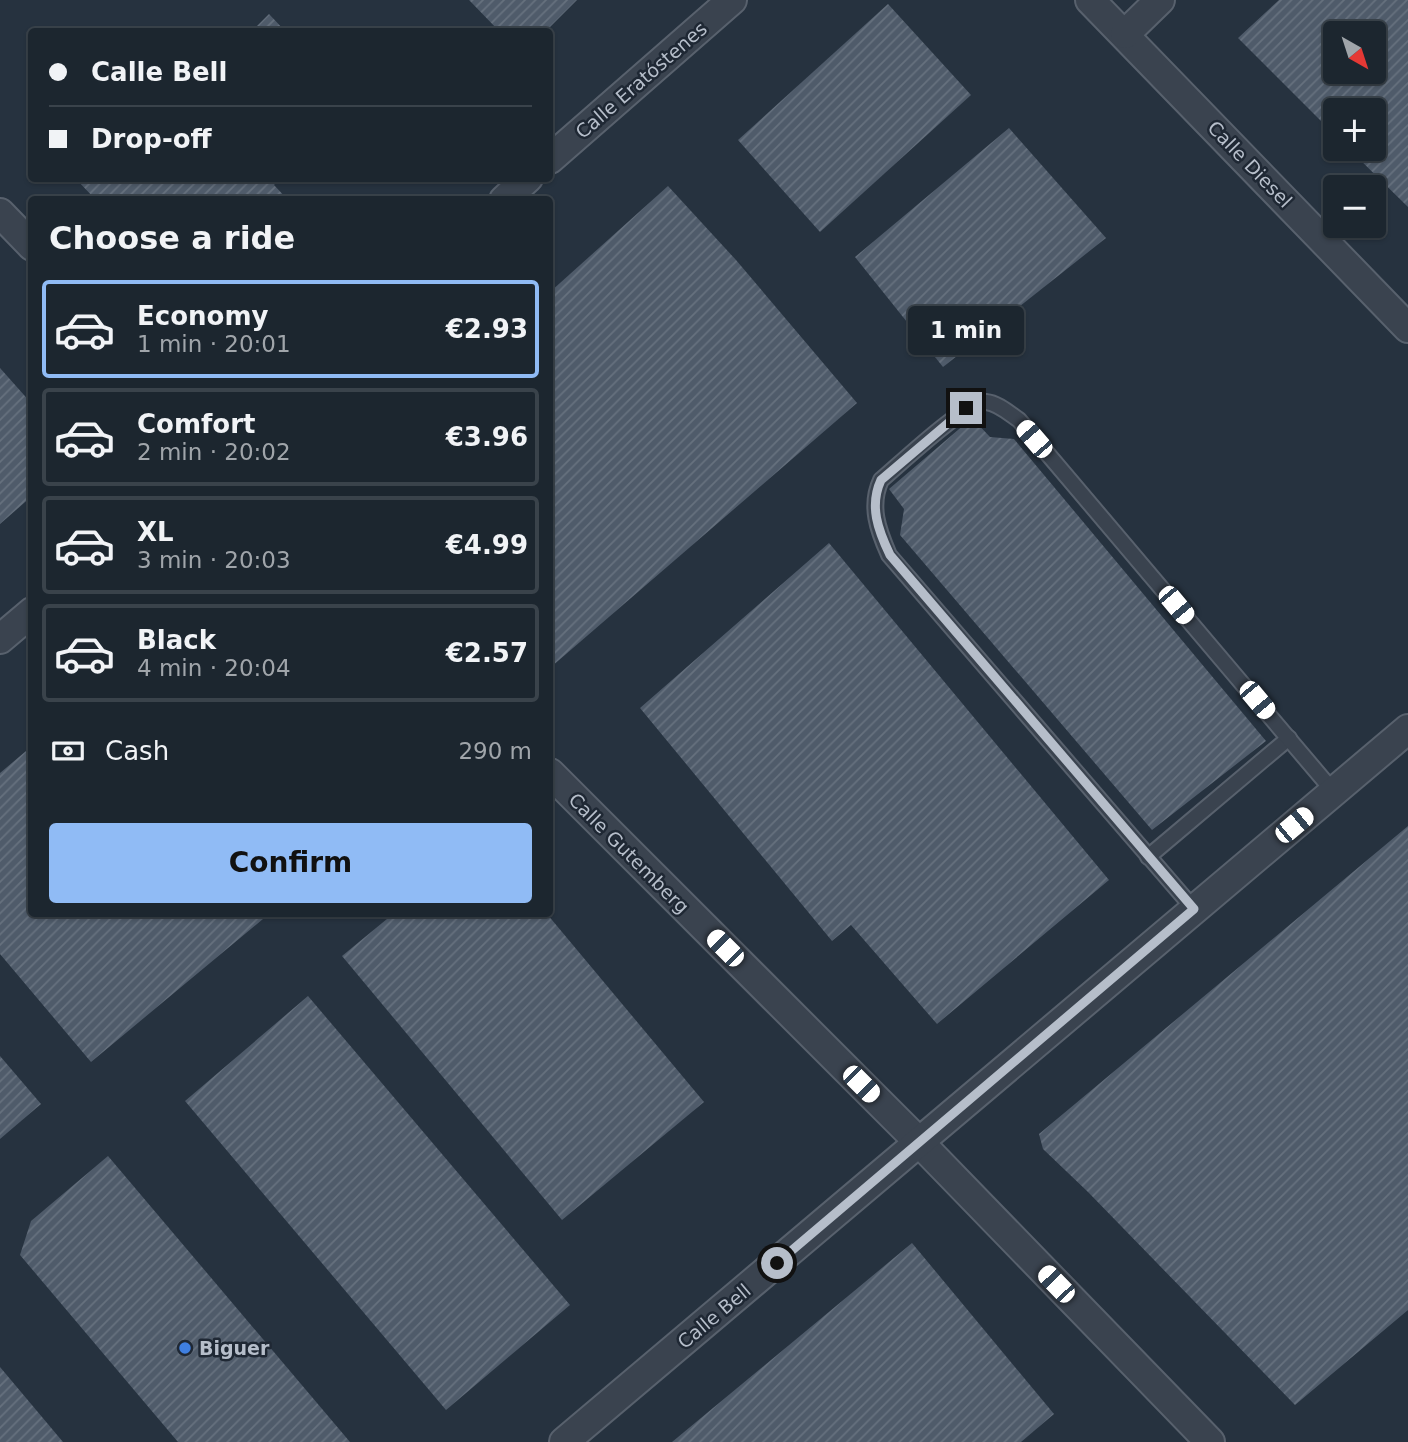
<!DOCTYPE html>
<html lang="en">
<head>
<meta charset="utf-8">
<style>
	:root { --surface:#1c262f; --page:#29323b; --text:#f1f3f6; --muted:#a0a5aa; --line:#3a434b; --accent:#90bbf5 }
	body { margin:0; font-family:"DejaVu Sans",sans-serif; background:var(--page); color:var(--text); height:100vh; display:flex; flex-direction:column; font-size:26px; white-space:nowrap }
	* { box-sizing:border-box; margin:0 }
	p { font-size:23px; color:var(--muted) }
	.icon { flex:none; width:38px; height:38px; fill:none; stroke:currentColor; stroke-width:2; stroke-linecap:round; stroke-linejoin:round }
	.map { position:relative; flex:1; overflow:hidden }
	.sheet { position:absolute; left:28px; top:196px; width:525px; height:721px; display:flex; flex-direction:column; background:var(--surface); border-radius:7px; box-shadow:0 2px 5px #0004,0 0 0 2px var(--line) }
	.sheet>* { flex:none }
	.banner { position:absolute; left:28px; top:28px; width:525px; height:154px; border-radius:7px; box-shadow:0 2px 5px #0004,0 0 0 2px var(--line); display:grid; align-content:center; height:154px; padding:0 21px; background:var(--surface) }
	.needle { width:46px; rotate:141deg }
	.tools { position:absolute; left:1323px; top:21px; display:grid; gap:14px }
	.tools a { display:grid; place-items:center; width:63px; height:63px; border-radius:7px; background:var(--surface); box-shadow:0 2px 5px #0004,0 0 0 2px var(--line); font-size:35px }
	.end { position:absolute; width:32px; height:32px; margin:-16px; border:9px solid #b6beca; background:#111; box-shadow:0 0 0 4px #111 }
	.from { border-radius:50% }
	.bubble { position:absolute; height:49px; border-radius:7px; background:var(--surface); box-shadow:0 2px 5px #0004,0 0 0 2px var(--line); font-size:23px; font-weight:700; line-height:49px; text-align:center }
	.car { position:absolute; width:21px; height:42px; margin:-21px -10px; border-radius:9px; box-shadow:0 0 5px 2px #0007; background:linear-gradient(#fff 24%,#345 0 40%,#fff 0 76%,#345 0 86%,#fff 0) }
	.banner b { display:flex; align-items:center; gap:24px; height:66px; font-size:26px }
	.banner b+b { border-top:2px solid var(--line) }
	.banner i { width:18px; height:18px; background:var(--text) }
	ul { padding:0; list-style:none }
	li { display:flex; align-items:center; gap:21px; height:98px; margin:0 14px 10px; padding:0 7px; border:4px solid var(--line); border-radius:7px }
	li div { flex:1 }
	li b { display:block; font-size:26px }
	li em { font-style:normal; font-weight:700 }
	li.current { border-color:var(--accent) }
	li>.icon { width:63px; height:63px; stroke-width:1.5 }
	h2 { padding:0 21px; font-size:32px; line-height:84px }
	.pay { display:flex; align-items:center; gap:18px; height:77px; padding:0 21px; font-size:26px }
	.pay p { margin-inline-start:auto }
	.primary-button { display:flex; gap:14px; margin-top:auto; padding:14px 21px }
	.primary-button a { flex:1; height:80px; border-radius:7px; background:var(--accent); color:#111; font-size:28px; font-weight:700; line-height:80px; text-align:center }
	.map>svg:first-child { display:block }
	.building { fill:url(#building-hatch); fill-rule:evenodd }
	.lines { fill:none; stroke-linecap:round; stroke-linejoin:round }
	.lane-casing { stroke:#58616d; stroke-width:18 }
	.street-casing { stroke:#58616d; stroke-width:32 }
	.lane { stroke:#3a434f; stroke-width:14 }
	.street { stroke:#3a434f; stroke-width:28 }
	.route { stroke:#b6beca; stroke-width:9 }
	.shop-dot { fill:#3f7fe0; stroke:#1f2834; stroke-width:2.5 }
	.labels { text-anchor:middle; stroke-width:5; stroke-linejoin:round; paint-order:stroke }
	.street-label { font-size:19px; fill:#b6beca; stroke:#1f2834 }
	.poi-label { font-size:19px; font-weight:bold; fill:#b6beca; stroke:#1f2834; text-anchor:start }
</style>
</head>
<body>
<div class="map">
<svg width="1408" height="1442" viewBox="0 0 1408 1442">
	<defs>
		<pattern id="building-hatch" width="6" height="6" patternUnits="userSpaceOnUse" patternTransform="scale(1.75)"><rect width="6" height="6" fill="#4f5b6a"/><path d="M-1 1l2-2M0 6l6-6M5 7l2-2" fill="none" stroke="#66717e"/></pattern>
	</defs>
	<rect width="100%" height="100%" fill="#26323f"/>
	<!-- building -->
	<g class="building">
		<polygon points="469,0 577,0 545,32 500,32"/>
		<path d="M1279 0H1408V207L1349 149H1374V110H1335V135L1238 38ZM1335 33H1374V72H1335Z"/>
		<polygon points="888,4 971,95 820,232 738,140"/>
		<polygon points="269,14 286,32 251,32"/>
		<polygon points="1009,128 1106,238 943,367 855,257"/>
		<polygon points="75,178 280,178 274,185 288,200 96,200"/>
		<polygon points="668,186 736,260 857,403 551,667 550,292"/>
		<polygon points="0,368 32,404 32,496 0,524"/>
		<polygon points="972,418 990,437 1014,439 1266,741 1152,830 900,535 904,509 889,489"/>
		<polygon points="829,543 1109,880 937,1024 851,925 832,941 640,708"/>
		<polygon points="32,746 32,914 269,914 91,1062 0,954 0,773"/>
		<polygon points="1408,826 1408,1310 1295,1405 1088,1192 1043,1149 1039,1134"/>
		<polygon points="393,914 547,914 704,1102 562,1220 342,956"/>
		<polygon points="308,996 570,1305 446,1410 185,1101"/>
		<polygon points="0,1056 41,1104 0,1139"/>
		<polygon points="108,1156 350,1442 178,1442 20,1255 31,1221"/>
		<polygon points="912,1243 1054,1414 1021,1442 672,1442"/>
		<polygon points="0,1367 63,1442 0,1442"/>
	</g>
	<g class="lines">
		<defs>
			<g id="lane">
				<polyline points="1148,857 1289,738"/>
				<path d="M1194 909 889 555C878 530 869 506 881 480 899 465 966 401 986 402 998 403 1010 414 1019 420L1333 791"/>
			</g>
			<g id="street">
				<polyline points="1090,0 1408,328"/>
				<polyline points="1125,34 1160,0"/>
				<polyline points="550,159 732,0"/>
				<polyline points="504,200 528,178"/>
				<polyline points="0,213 32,246"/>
				<polyline points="0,639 32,612"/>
				<polyline points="550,773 920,1143 1210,1442"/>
				<polyline points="564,1442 1408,729"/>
			</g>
		</defs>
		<!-- lane casing -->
		<use href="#lane" class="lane-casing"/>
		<!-- street casing -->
		<use href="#street" class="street-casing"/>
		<!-- lane -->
		<use href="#lane" class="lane"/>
		<!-- street -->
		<use href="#street" class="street"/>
	</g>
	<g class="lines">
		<!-- route -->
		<path class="route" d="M777 1263 1194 909 890 555C878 530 869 506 881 480L966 408"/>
	</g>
	<!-- markers -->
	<circle class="shop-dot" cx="185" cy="1348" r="7"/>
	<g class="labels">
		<!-- street labels -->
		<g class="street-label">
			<text transform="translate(641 80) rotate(-41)" y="7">Calle Eratóstenes</text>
			<text transform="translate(1250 164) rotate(46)" y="7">Calle Diesel</text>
			<text transform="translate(629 853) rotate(45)" y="7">Calle Gutemberg</text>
			<text transform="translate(714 1316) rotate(-40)" y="7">Calle Bell</text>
		</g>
		<!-- poi labels -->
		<g class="poi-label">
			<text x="199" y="1355">Biguer</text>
		</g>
	</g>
</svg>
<div class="tools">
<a><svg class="needle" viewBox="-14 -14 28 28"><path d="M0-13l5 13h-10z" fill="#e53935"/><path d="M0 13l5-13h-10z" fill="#a0a5aa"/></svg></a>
<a>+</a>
<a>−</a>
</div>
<i class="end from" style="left:777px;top:1263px"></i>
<i class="end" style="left:966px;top:408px"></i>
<div class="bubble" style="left:908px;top:306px;width:116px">1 min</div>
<i class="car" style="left:1034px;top:439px;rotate:319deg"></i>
<i class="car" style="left:1176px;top:605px;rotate:140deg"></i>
<i class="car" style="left:1257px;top:700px;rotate:140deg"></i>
<i class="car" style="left:1294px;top:825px;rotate:50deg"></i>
<i class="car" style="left:725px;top:948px;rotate:315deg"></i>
<i class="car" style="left:861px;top:1084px;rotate:135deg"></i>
<i class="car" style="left:1056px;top:1284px;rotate:316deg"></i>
<div class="banner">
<b><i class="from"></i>Calle Bell</b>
<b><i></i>Drop-off</b>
</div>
<section class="sheet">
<h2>Choose a ride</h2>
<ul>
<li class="current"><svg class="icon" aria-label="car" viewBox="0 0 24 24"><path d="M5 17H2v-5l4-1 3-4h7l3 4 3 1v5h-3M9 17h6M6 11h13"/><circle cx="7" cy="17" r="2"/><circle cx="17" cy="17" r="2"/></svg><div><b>Economy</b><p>1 min · 20:01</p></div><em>€2.93</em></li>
<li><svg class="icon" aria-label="car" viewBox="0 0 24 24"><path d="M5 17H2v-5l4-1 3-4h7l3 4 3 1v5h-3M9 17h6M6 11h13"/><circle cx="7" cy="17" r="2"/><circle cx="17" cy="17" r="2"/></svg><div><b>Comfort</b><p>2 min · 20:02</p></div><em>€3.96</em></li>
<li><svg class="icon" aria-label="car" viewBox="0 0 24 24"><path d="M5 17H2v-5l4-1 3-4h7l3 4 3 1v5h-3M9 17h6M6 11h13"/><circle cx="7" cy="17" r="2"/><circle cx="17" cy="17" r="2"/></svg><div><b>XL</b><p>3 min · 20:03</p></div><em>€4.99</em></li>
<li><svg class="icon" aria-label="car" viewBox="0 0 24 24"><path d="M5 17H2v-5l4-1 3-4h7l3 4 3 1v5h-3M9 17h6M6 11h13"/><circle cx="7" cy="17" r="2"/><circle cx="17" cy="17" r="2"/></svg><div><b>Black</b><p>4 min · 20:04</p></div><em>€2.57</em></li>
</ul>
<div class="pay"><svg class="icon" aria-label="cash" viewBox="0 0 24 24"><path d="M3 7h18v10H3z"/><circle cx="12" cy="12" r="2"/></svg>Cash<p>290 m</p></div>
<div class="primary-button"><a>Confirm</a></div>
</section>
</div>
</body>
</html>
